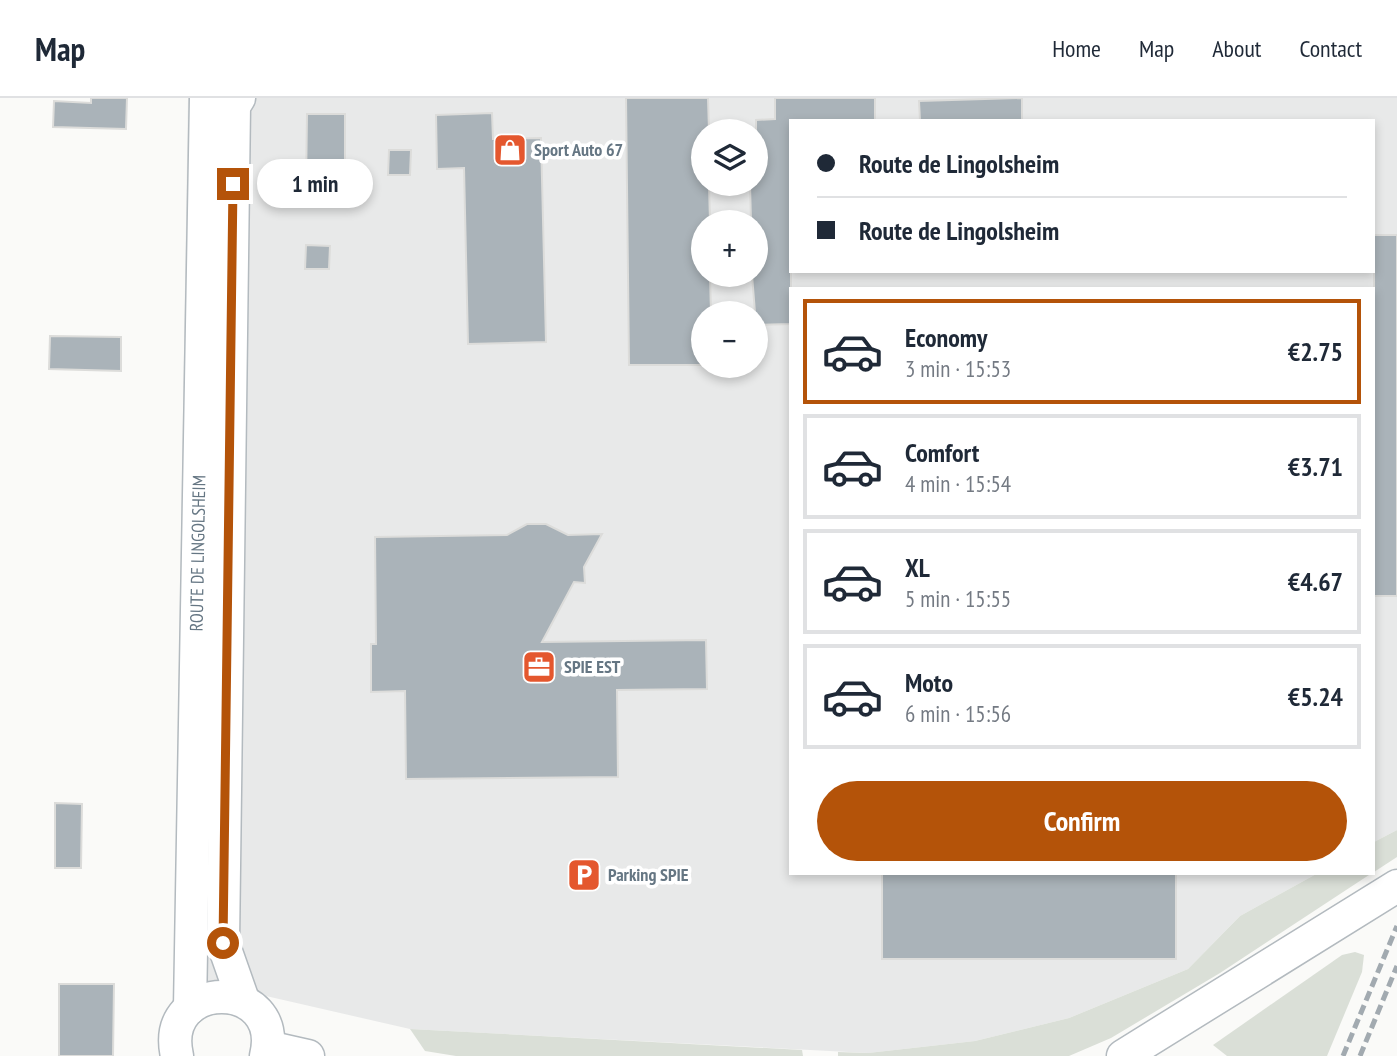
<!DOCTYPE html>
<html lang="en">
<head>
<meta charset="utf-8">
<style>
	:root { --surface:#fff; --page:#f6f6f7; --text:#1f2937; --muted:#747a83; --line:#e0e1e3; --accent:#b45309 }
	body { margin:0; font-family:"PT Sans Narrow",sans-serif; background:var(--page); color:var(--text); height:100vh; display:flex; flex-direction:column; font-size:26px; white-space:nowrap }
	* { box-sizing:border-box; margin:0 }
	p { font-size:23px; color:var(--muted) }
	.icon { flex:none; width:38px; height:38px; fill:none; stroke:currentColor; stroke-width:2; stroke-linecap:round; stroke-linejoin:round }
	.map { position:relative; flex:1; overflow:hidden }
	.details { position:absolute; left:789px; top:189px; width:586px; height:588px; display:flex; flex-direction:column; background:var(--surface); border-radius:0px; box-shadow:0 4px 10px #0003 }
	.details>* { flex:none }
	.guide { position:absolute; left:789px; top:21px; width:586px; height:154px; border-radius:0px; box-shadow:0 4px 10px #0003; display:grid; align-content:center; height:154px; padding:0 28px; background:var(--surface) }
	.fabs { position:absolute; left:691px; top:21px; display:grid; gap:14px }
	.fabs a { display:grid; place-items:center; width:77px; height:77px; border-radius:50%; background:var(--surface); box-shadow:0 4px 10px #0003; font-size:35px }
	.end { position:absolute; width:32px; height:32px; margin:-16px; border:9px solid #b45309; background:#fff; box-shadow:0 0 0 4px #fff }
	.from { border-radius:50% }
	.bubble { position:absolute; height:49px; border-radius:24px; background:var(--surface); box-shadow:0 4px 10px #0003; font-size:23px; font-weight:700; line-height:49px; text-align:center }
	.guide b { display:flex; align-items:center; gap:24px; height:66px; font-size:26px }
	.guide b+b { border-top:2px solid var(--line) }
	.guide i { width:18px; height:18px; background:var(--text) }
	ul { padding:12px 0 0; list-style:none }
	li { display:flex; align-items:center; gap:21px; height:105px; margin:0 14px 10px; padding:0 14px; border:4px solid var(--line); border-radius:0px }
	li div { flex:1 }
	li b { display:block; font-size:26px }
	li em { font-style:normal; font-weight:700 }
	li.active { border-color:var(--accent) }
	li>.icon { width:63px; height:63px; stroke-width:1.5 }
	.cta { display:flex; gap:14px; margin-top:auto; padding:14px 28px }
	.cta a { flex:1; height:80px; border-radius:42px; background:var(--accent); color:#fff; font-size:28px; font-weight:700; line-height:80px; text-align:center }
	header { display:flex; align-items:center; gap:42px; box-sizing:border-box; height:98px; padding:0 35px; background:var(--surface); border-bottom:2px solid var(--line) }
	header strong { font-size:33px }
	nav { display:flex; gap:38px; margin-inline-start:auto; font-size:24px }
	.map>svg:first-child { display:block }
	.built { fill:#e8e9e9; fill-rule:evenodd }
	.green { fill:#dadfd7 }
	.building { fill:#aab3b9; stroke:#dcdcda; stroke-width:2 }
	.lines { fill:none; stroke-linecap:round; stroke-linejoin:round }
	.secondary-casing { stroke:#b3babf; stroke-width:35 }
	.secondary { stroke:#fff; stroke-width:32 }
	.rail { stroke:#a2aab0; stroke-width:5; stroke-dasharray:10 5; stroke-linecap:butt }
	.route { stroke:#b45309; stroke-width:9 }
	.labels { text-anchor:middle; stroke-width:7; stroke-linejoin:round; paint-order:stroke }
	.poi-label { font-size:18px; font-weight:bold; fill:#657683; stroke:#fff; text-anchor:start }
	.street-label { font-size:18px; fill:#657683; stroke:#fff }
</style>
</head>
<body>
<header>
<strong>Map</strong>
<nav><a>Home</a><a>Map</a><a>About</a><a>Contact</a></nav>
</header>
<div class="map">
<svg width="1397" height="958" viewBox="0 0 1397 958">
	<rect width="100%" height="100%" fill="#fafaf8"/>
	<!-- built -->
	<path class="built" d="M188 0H1397V732L1374 744V191H791V775H1318L1240 818 1188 871 1069 920 975 943 868 955 410 931 174 877ZM791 23H1374V173H791ZM704 33H756V86H704ZM704 124H756V177H704ZM704 215H756V268H704Z"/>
	<!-- green -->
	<g class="green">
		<polygon points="1397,732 1397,759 1374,774 1374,744"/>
		<polygon points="1318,775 1372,775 1220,875 1111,940 1069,958 838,958 838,954 868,955 975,943 1069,920 1188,871 1240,818"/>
		<polygon points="1355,854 1364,857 1362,874 1327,958 1227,958 1213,947 1342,857"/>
		<polygon points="410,931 802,952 803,958 456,958 425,953"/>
	</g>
	<!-- building -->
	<g class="building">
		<polygon points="91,0 127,0 126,31 53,29 54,3 91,5"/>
		<polygon points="626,0 708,0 709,33 704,33 704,86 709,86 710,124 704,124 704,177 710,177 711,215 704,215 704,267 629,267"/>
		<polygon points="775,0 875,0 875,23 791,23 791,226 756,227 752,177 756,177 756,124 751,124 750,86 756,86 756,22 775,21"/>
		<polygon points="1022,0 1022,23 920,23 919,3"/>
		<polygon points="492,15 493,41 541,40 546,244 468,246 464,70 437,71 436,17"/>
		<polygon points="307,16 345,16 345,87 306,87"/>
		<polygon points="389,52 411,52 410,77 388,77"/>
		<rect x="1374" y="137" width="23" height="361"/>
		<polygon points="306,147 330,148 329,171 305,171"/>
		<polygon points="50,238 121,239 121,273 49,271"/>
		<polygon points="527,426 546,426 568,437 602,436 584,469 585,485 574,484 542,544 706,542 707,591 617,592 618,679 406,681 405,593 371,594 371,546 376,546 375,439 507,437"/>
		<polygon points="55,705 82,706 81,770 55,770"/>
		<rect x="882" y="775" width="294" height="86"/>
		<polygon points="59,886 114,886 113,958 59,958"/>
	</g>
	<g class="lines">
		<defs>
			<g id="secondary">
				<polyline points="239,0 234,8 223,845 243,902"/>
				<path id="s1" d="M190 910 206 0"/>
				<polyline points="268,949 308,958"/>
				<path d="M177 958C159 879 285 880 266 958"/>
				<polyline points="1123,958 1397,788"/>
			</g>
		</defs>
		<!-- secondary casing -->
		<use href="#secondary" class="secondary-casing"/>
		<!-- secondary -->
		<use href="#secondary" class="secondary"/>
		<!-- rail -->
		<g class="rail">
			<polyline points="1343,958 1397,828"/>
			<polyline points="1360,958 1397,868"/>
		</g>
	</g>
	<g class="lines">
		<!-- route -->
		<polyline class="route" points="223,845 233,86"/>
	</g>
	<!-- icons -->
	<defs>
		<symbol id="shop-square" viewBox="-11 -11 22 22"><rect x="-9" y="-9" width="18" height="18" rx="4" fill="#e4572e" stroke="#fff"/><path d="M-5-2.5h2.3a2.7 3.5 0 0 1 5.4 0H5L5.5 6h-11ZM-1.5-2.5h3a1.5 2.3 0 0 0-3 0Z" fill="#fff"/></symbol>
		<symbol id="office-square" viewBox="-11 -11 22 22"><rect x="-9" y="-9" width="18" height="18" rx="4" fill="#e4572e" stroke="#fff"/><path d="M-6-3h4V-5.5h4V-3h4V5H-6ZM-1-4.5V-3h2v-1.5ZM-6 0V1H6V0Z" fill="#fff"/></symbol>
		<symbol id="parking-square" viewBox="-11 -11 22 22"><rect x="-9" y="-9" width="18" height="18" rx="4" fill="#e4572e" stroke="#fff"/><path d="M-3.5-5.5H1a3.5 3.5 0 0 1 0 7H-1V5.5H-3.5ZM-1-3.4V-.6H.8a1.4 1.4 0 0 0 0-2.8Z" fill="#fff"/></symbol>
	</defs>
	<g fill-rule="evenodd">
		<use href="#shop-square" x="491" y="33" width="38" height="38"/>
		<use href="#office-square" x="520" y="550" width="38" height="38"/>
		<use href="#parking-square" x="565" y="758" width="38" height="38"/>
	</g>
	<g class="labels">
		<!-- poi labels -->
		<g class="poi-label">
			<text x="534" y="58">Sport Auto 67</text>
			<text x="564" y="575">SPIE EST</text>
			<text x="608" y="783">Parking SPIE</text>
		</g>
		<!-- street labels -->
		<g class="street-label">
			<text dy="6" stroke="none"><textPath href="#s1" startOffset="455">ROUTE DE LINGOLSHEIM</textPath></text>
		</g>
	</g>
</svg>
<div class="fabs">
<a><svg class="icon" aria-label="layers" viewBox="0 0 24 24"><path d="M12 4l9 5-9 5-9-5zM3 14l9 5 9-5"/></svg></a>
<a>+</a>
<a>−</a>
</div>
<i class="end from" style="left:223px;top:845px"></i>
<i class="end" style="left:233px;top:86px"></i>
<div class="bubble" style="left:257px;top:61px;width:116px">1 min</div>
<div class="guide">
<b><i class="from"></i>Route de Lingolsheim</b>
<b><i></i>Route de Lingolsheim</b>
</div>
<section class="details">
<ul>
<li class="active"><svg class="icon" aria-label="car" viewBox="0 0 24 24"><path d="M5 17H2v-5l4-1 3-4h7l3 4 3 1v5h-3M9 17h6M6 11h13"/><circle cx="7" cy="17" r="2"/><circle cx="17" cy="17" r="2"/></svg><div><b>Economy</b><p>3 min · 15:53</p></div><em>€2.75</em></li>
<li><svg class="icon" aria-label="car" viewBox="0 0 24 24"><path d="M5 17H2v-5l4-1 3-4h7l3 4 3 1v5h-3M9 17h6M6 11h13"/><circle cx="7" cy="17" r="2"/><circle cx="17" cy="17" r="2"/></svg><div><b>Comfort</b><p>4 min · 15:54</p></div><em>€3.71</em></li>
<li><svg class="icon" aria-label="car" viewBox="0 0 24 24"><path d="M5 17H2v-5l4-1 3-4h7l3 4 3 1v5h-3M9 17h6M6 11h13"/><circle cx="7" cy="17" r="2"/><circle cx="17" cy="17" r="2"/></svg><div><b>XL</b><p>5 min · 15:55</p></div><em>€4.67</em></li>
<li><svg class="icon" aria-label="car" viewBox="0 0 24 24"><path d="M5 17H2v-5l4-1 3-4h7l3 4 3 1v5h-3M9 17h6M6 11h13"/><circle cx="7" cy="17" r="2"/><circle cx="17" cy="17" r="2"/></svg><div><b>Moto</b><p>6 min · 15:56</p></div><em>€5.24</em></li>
</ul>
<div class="cta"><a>Confirm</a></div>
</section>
</div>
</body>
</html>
